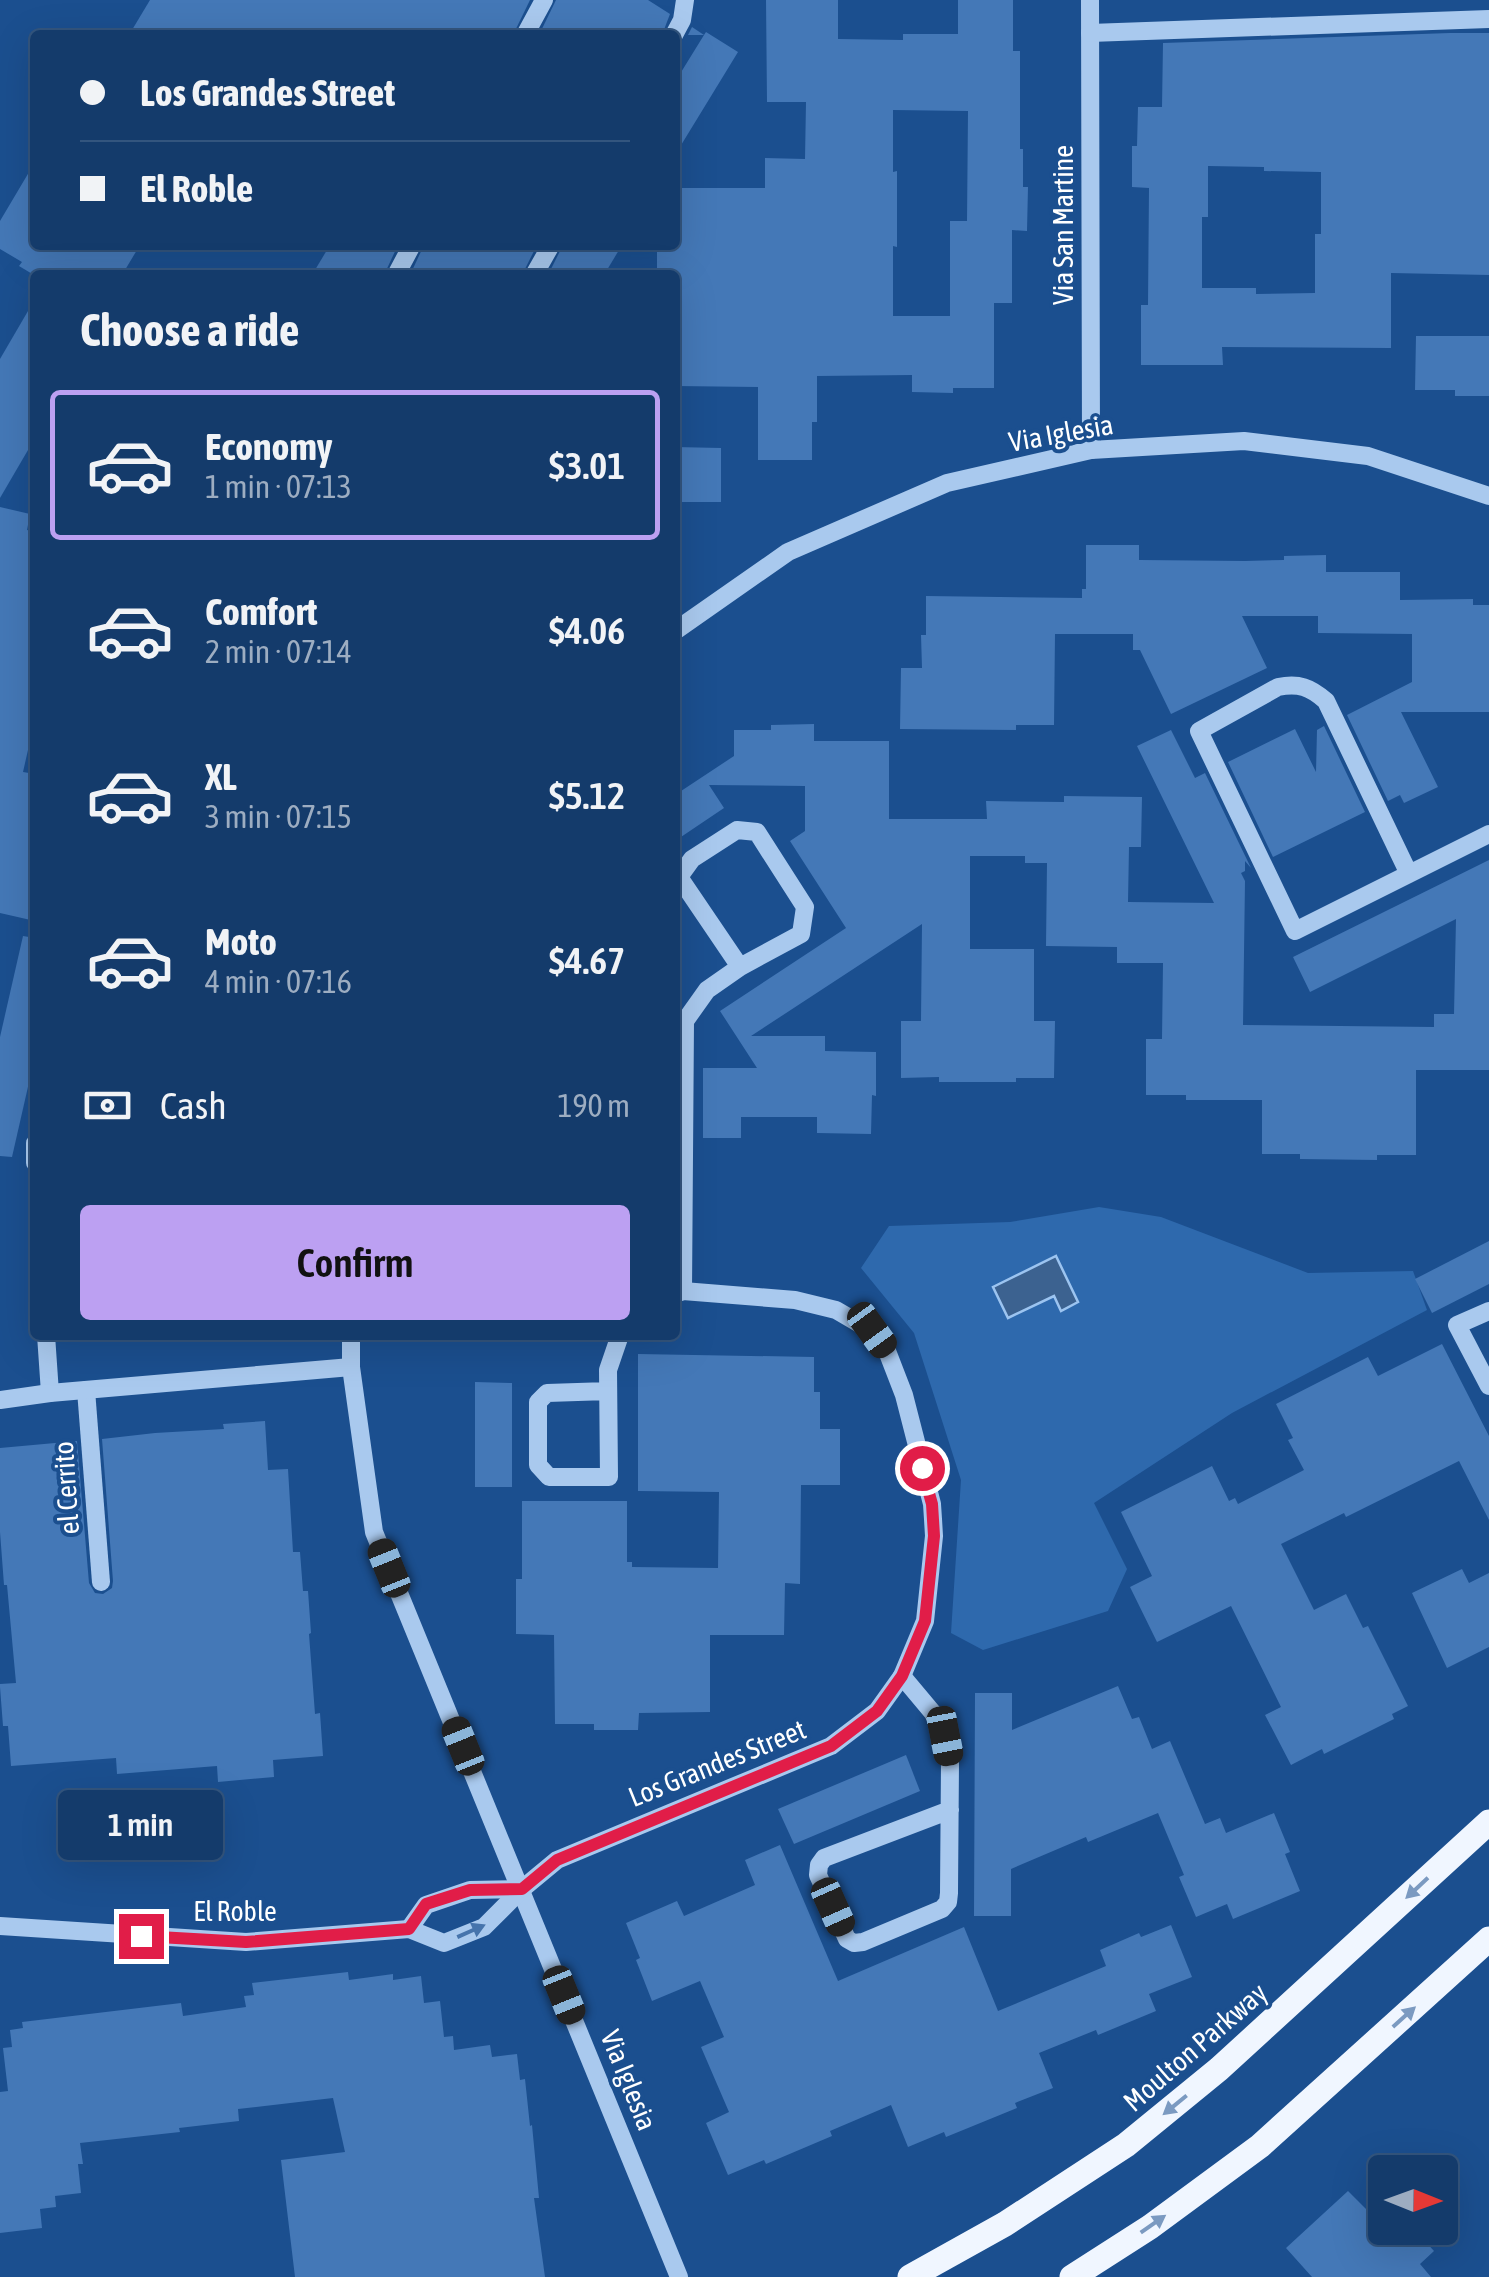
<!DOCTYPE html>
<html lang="en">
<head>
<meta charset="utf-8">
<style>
	:root { --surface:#143b6b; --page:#1d4271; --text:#f1f3f6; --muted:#9dadc1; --line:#33557e; --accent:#bca0f2 }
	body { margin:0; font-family:"Asap Condensed",sans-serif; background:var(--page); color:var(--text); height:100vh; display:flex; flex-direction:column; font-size:38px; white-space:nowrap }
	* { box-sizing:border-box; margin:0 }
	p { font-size:32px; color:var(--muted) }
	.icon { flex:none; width:55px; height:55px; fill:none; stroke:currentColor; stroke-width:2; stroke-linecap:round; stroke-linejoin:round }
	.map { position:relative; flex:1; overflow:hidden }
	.drawer { position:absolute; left:30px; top:270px; width:650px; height:1070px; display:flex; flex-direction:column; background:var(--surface); border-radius:10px; box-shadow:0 10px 40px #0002,0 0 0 2px var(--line) }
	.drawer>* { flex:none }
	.hud { position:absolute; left:30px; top:30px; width:650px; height:220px; border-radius:10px; box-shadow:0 10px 40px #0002,0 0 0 2px var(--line); display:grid; align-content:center; height:220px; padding:0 50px; background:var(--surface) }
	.needle { width:65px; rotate:91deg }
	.fabs { position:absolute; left:1368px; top:2155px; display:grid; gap:20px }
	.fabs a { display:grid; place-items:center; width:90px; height:90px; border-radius:10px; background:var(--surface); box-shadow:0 10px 40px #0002,0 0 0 2px var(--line); font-size:50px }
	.end { position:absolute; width:45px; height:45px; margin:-22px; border:12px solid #e11d48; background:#fff; box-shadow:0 0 0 5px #fff }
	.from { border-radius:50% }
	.bubble { position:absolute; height:70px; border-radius:10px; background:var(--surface); box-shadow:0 10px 40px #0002,0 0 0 2px var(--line); font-size:32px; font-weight:600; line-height:70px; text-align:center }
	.car { position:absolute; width:30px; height:60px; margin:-30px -15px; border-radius:12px; box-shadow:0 0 8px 2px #0007; background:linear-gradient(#222 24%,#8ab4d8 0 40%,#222 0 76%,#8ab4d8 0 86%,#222 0) }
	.hud b { display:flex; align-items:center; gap:35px; height:95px; font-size:38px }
	.hud b+b { border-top:2px solid var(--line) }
	.hud i { width:25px; height:25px; background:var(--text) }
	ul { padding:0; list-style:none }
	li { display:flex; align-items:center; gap:30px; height:150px; margin:0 20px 15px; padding:0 30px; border:5px solid transparent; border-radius:10px }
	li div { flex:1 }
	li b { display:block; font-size:38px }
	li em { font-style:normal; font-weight:600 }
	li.active { border-color:var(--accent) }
	li>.icon { width:90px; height:90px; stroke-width:1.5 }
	h2 { padding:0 50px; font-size:45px; line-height:120px }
	.pay { display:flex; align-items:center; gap:25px; height:110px; padding:0 50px; font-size:38px }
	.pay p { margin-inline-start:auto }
	.action { display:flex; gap:20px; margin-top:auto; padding:20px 50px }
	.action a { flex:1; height:115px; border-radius:10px; background:var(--accent); color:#111; font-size:40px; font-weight:600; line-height:115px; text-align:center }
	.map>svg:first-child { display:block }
	.green { fill:#2e69ad }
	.water { fill:#3c6290; stroke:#9cc4f0; stroke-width:2.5 }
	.building { fill:#4478b7; fill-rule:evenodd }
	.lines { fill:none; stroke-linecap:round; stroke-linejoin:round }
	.minor { stroke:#a9c9ee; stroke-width:18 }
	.major { stroke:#f0f6ff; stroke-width:25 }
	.oneway { fill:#7b9ac1 }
	.oneway2 { fill:#4674ac }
	.route { stroke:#e11d48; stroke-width:12 }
	.labels { text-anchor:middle; stroke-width:8; stroke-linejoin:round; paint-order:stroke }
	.street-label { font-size:28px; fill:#fff; stroke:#1b4f8f }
</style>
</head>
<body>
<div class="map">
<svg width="1489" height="2277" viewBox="0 0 1489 2277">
	<rect width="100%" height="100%" fill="#1b4f8f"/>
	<!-- green -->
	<polygon class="green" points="1099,1207 1161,1217 1308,1273 1413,1271 1427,1310 1232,1413 1094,1503 1127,1569 1108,1611 983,1650 951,1633 961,1480 914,1333 861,1268 889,1226 1010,1222"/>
	<!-- water -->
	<polygon class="water" points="1056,1256 1078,1302 1061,1311 1054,1296 1008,1318 993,1287"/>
	<!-- building -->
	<g class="building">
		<polygon points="150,0 530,0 513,35 129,35"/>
		<polygon points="556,0 648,0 670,14 662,35 539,35"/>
		<path d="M766 0H838V39L903 40V34H958V0H1013V51H1020V149H1023V187H1028L1027 231 1012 230V303H994V388H953V393L912 392V375L817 376V422H812V460H758V387L675 386V275H657V245H675V188H765V158L805 159 806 102H767ZM893 110 968 111 967 221H950V316H893V246L897 247V171L893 172Z"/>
		<polygon points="692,27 704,35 706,32 738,52 675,155 675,82 704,35 688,35"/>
		<path d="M1450 33H1489V275L1391 273V348L1222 347 1223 365H1141V305H1148L1149 188 1132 187V146H1137L1138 107H1162L1163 43ZM1208 166 1264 167V171L1321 172V234H1315V293L1256 294V288H1202V217H1208Z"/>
		<polygon points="35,162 35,245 140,245 122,275 34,275 19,266 22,262 0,249 0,221"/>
		<polygon points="330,245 398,245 384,275 312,275"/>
		<polygon points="424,245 537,245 522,275 410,275"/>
		<polygon points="563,245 622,245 604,275 548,275"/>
		<polygon points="35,299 35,438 0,498 0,359"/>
		<polygon points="1416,336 1489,336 1489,396 1455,396 1455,390 1415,390"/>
		<polygon points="675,447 721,448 721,502 675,502"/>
		<polygon points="0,507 30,514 27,530 35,532 35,719 23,772 35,774 35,921 0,913"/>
		<polygon points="1086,545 1139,545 1139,560 1245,561 1284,560 1284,556 1326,555 1326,572 1400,572 1400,600 1473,599 1473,605 1489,605 1489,712 1401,712 1438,787 1404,803 1400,795 1388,801 1347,715 1412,682 1412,634 1318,633 1318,616 1242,616 1267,668 1171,714 1140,650 1133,650 1133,634 1055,634 1054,725 1016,725 1016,730 900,729 901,668 922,668 921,635 926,635 926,596 1082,598 1082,589 1086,589"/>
		<polygon points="814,724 814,741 889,741 889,819 987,819 986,801 1064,802 1064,796 1142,797 1141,847 1129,847 1128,902 1214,903 1137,746 1171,730 1195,778 1205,773 1251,868 1245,861 1245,871 1241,873 1245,881 1243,1025 1434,1027 1434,1014 1454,1014 1456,919 1310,992 1293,957 1489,860 1489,1070 1416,1070 1416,1155 1377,1155 1377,1160 1300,1159 1300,1154 1262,1154 1262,1100 1186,1100 1186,1095 1146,1095 1146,1039 1162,1039 1163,963 1117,963 1117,947 1046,946 1047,863 1025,863 1025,856 970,856 970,949 1034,949 1034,1021 1055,1021 1054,1078 1016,1078 1016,1082 939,1082 939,1077 901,1078 901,1021 921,1021 922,924 751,1036 825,1036 825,1051 876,1052 876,1096 872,1095 871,1134 817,1133 817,1117 741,1117 741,1138 703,1138 703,1068 757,1068 720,1011 846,928 790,841 805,831 805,786 709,785 724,808 675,841 675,795 734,756 734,730 771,730 771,725"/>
		<polygon points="1324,726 1365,812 1273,857 1228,762 1295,729 1316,772 1317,730"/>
		<polygon points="23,936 35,938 35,1056 12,1157 0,1156 0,1037"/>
		<polygon points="1489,1241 1489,1284 1432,1313 1415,1279"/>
		<polygon points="1442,1344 1489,1436 1489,1520 1459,1461 1346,1517 1344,1513 1281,1544 1314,1610 1346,1594 1363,1628 1368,1626 1408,1706 1392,1714 1394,1719 1324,1754 1322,1749 1291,1765 1265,1715 1281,1707 1231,1606 1157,1642 1130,1587 1152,1576 1121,1512 1212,1466 1229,1501 1235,1498 1238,1504 1304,1470 1288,1440 1293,1438 1276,1404 1368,1357 1378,1376"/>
		<polygon points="638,1354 814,1357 814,1392 820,1392 820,1429 840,1429 840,1485 801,1485 800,1584 785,1583 784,1635 710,1635 710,1712 639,1713 638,1730 594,1730 594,1724 555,1724 554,1635 516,1634 516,1579 522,1579 522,1501 627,1501 627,1562 632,1562 632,1567 718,1568 719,1492 638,1491"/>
		<polygon points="475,1382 512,1383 512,1487 475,1487"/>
		<polygon points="265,1421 268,1470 288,1469 293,1552 300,1552 303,1591 308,1591 311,1633 309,1634 315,1714 320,1713 323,1756 273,1760 274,1777 218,1782 217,1766 117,1774 116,1758 11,1766 8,1726 3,1726 0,1687 0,1684 16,1683 7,1585 4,1585 0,1532 0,1448 77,1441 89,1583 95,1593 103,1594 112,1588 113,1581 102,1439 155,1433 224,1429 223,1424"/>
		<polygon points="1462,1569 1469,1583 1489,1573 1489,1647 1447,1668 1412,1593"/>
		<polygon points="1118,1686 1132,1719 1139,1717 1152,1749 1170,1741 1205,1824 1220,1818 1226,1833 1274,1813 1290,1852 1285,1854 1300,1891 1233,1919 1227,1904 1196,1917 1179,1877 1184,1875 1158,1813 1088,1842 1086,1837 1011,1869 1011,1916 974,1916 975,1693 1012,1693 1012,1730"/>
		<polygon points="906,1755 920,1791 794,1844 778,1809"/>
		<polygon points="780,1845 838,1981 964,1927 998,2011 1106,1966 1100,1950 1139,1933 1141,1937 1171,1925 1192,1977 1149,1994 1156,2011 1098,2035 1096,2030 1039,2053 1053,2088 1015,2103 1017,2108 946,2137 944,2132 908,2147 891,2105 830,2131 832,2136 766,2164 764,2160 728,2175 706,2123 729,2112 701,2047 724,2037 700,1981 652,2001 636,1960 640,1958 626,1923 677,1901 684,1916 755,1885 745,1860"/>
		<polygon points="348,1972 349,1980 393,1974 393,1980 421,1976 424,2003 440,2001 444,2037 453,2036 454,2050 490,2045 492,2057 517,2054 520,2080 525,2079 530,2126 532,2125 539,2198 534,2198 545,2277 295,2277 281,2160 345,2152 333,2098 238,2109 239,2121 179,2128 180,2132 80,2143 83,2164 78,2164 81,2193 55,2196 56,2207 40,2209 42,2228 0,2233 0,2092 8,2091 3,2048 12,2047 10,2030 23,2028 22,2022 181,2003 183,2016 246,2007 244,1996 254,1995 252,1983"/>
		<polygon points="1348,2191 1385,2228 1413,2228 1434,2251 1420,2264 1431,2277 1312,2277 1286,2248"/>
	</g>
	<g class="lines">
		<!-- minor -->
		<g class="minor">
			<polyline points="1090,0 1091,450"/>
			<polyline points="1090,33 1489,19"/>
			<polyline points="525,35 544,0"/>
			<polyline points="674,35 682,20 685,0"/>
			<polyline points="396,275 412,245"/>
			<polyline points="534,275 551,245"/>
			<polyline points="675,631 788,552 947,483 1091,450 1244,441 1368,456 1489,496"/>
			<path d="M1409 874 1326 701C1310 687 1299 683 1278 687L1199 731 1295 931 1489 834"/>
			<polyline points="35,1143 35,1163"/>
			<polyline points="675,1294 683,1291 685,1021 707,990 740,967 801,934 805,907 757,832 737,830 692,859 679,877 740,967"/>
			<polyline points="1489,1311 1457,1325 1489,1386"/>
			<polyline points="46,1335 50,1393"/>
			<polyline points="351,1335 351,1367 374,1532 679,2277"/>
			<polyline points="86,1390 101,1582"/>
			<polyline points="608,1391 547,1393 538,1402 538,1465 549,1477 609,1477 608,1370 620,1335"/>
			<polyline points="0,1400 50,1393 351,1367"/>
			<polyline points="902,1676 933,1713 945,1736 950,1762 949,1893 948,1902 942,1909 863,1942 854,1943 847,1939 818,1875 819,1865 824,1858 950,1810"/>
			<polyline points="0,1926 246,1942 409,1929 444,1943 484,1927 522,1889 557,1860 831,1746 877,1711 902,1676 925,1621 934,1536 933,1519 932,1504 904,1395 887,1351 872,1331 836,1310 795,1300 683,1291"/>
			<polyline points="409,1929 426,1905 470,1890 522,1889"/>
		</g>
		<!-- major -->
		<g class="major">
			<polyline points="910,2277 1005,2224 1126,2145 1219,2069 1489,1822"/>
			<polyline points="1072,2277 1150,2227 1260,2146 1489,1939"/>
		</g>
	</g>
	<!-- one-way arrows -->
	<defs><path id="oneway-solid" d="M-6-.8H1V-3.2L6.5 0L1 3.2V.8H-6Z" transform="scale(2.5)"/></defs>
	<g class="oneway">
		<use href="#oneway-solid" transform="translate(1417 1888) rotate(137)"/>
		<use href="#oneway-solid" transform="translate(1404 2017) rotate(-42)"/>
		<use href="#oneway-solid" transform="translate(1175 2105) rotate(141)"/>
		<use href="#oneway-solid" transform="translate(1153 2224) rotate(-35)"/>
	</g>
	<use class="oneway2" href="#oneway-solid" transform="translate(471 1931) rotate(-24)"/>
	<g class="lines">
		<!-- route -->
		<polyline class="route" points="141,1936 246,1942 409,1929 426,1904 470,1890 522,1889 557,1860 831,1746 877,1711 902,1676 925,1621 934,1536 932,1504 922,1468"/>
	</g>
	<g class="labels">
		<!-- street labels -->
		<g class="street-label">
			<text transform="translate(1063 225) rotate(-90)" y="10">Via San Martine</text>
			<text transform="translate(1061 433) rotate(-10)" y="10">Via Iglesia</text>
			<text transform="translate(66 1488) rotate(-94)" y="10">el Cerrito</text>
			<text transform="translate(717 1763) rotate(-22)" y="10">Los Grandes Street</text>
			<text x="235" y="1921">El Roble</text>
			<text transform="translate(1195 2047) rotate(-41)" y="10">Moulton Parkway</text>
			<text transform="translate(629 2080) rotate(68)" y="10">Via Iglesia</text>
		</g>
	</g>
</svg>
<div class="fabs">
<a><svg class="needle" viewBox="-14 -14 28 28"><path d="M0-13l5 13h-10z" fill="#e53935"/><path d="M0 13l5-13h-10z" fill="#9dadc1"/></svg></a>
</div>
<i class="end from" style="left:922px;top:1468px"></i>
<i class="end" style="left:141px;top:1936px"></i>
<div class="bubble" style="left:58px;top:1790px;width:165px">1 min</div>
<i class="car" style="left:872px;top:1330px;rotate:144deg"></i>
<i class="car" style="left:389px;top:1568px;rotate:338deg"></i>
<i class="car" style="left:945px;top:1736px;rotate:169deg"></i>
<i class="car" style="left:463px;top:1746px;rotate:338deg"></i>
<i class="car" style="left:833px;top:1907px;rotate:156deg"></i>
<i class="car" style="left:564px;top:1995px;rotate:158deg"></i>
<div class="hud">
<b><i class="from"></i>Los Grandes Street</b>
<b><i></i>El Roble</b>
</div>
<section class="drawer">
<h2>Choose a ride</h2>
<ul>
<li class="active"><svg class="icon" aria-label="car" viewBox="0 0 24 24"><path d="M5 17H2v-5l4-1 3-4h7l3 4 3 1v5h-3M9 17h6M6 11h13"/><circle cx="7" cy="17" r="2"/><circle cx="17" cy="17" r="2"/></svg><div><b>Economy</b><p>1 min · 07:13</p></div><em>$3.01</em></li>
<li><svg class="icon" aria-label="car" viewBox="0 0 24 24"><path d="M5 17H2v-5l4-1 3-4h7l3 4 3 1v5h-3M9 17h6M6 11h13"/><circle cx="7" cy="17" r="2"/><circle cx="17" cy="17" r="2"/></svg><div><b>Comfort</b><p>2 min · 07:14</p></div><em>$4.06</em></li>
<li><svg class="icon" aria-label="car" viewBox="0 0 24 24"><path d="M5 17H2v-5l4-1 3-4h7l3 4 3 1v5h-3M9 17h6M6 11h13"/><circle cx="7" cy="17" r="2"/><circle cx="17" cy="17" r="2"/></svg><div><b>XL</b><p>3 min · 07:15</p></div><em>$5.12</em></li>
<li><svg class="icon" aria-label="car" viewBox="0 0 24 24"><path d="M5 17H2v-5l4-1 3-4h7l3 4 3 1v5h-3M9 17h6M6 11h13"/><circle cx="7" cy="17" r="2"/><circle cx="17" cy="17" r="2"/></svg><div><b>Moto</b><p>4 min · 07:16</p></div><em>$4.67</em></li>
</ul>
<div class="pay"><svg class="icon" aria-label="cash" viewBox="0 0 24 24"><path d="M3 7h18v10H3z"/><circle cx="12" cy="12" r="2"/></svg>Cash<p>190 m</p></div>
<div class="action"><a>Confirm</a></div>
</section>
</div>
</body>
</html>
